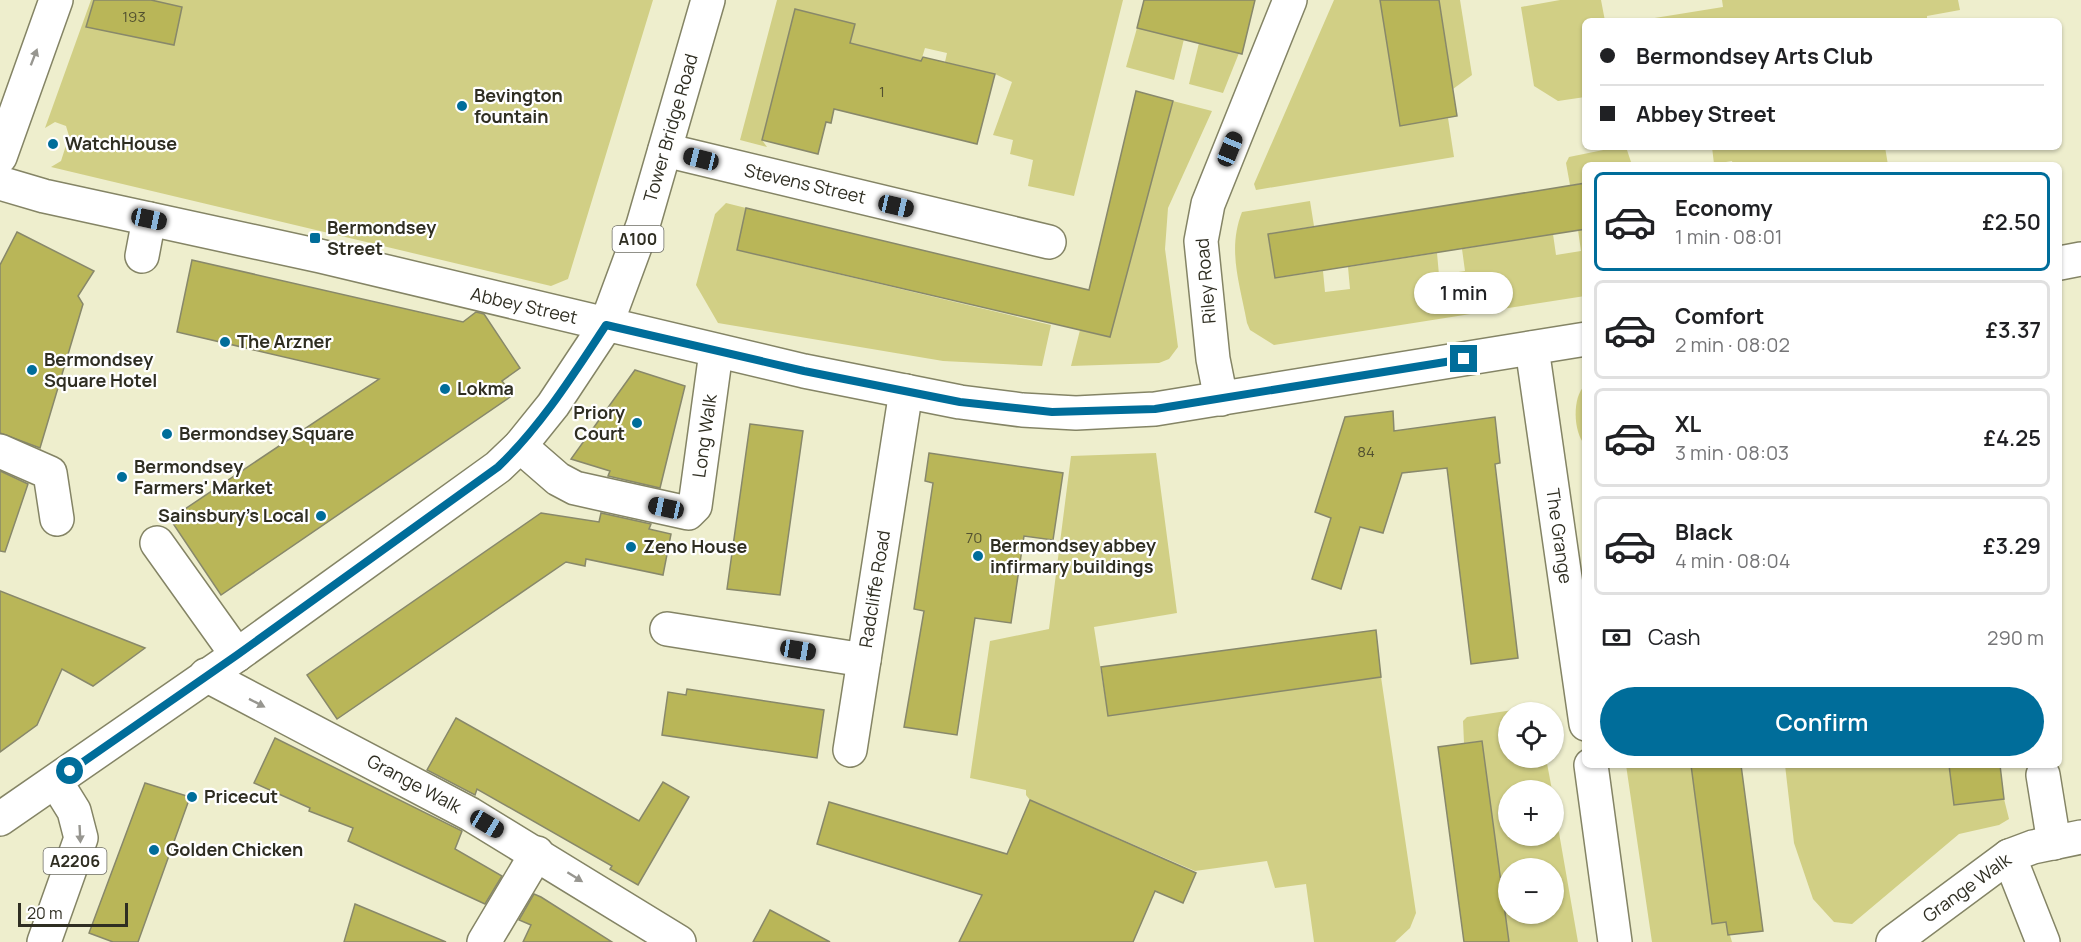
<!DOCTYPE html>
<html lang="en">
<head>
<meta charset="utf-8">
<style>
	:root { --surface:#fff; --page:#f2f2f2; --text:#202124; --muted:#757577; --line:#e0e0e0; --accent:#006d9a }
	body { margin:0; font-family:Manrope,sans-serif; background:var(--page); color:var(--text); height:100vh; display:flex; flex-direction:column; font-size:22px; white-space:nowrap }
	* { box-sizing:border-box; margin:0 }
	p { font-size:20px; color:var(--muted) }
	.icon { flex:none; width:33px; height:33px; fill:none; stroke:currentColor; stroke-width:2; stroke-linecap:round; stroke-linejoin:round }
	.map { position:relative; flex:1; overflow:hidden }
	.sheet { position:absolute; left:1582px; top:162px; width:480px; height:606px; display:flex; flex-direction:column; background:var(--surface); border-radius:9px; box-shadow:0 2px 4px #0004 }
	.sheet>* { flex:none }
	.top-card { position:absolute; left:1582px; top:18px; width:480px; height:132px; border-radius:9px; box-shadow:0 2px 4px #0004; display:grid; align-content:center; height:132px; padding:0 18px; background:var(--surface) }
	.fabs { position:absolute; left:1498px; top:702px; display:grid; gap:12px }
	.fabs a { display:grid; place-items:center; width:66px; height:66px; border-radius:50%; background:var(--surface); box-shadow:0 2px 4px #0004; font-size:30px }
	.scale { position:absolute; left:18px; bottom:15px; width:110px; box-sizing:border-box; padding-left:6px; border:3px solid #2f2e22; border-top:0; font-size:16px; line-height:21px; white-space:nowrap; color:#2f2e22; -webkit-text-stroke:4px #fff; paint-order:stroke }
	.end { position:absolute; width:27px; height:27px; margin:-14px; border:8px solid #006d9a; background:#fff; box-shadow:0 0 0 3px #fff }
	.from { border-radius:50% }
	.bubble { position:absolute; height:42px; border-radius:21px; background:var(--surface); box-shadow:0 2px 4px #0004; font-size:20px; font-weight:600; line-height:42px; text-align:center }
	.car { position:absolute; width:18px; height:36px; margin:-18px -9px; border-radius:8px; box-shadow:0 0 4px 2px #0007; background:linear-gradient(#222 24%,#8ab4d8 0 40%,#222 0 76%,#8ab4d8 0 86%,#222 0) }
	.top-card b { display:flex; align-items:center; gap:21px; height:57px; font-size:22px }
	.top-card b+b { border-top:2px solid var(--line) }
	.top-card i { width:15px; height:15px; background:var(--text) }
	ul { padding:10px 0 0; list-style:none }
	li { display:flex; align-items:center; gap:18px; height:99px; margin:0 12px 9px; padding:0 6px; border:3px solid var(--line); border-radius:9px }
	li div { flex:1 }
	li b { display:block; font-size:22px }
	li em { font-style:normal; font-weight:600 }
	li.active { border-color:var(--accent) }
	li>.icon { width:54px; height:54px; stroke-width:1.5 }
	.pay { display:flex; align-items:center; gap:15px; height:66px; padding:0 18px; font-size:22px }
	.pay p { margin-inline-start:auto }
	.cta { display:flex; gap:12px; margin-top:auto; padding:12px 18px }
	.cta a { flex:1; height:69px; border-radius:36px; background:var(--accent); color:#fff; font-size:24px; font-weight:600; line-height:69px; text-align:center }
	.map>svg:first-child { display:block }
	.green { fill:#d1cf85; fill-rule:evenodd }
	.building { fill:#b9b658; stroke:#88886a; stroke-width:1.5 }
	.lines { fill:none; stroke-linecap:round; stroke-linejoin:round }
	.minor-casing { stroke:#848465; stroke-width:36 }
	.major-casing { stroke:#848465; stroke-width:36 }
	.highway-casing { stroke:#848465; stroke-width:36 }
	.minor { stroke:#fff; stroke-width:33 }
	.major { stroke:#fff; stroke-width:33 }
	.highway { stroke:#fff; stroke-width:33 }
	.oneway { fill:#979690 }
	.route { stroke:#006d9a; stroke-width:8 }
	.poi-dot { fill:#006d9a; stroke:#fff; stroke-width:2 }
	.labels { text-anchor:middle; stroke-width:4.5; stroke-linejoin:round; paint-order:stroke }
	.number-label { font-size:15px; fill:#525030 }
	.shield { fill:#fff; stroke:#6d6d64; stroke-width:1.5 }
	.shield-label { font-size:16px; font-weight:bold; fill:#2f2e22 }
	.poi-label { font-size:18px; font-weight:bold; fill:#2f2e22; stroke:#fff; text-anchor:start }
	.street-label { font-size:18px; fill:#2f2e22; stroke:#fff }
</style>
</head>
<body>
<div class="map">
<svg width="2081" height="942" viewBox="0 0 2081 942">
	<rect width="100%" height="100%" fill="#eeeecd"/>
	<!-- green -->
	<g class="green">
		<polygon points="91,0 653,0 568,279 551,286 51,167 61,161 69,136 66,126 55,122 45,128"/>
		<polygon points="777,0 1123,0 1074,196 1028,186 1033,160 1010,154 1013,140 993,135 1012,82 995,74 945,62 947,53 925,48 921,61 850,43 854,24 795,9 762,140 767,147 740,140"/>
		<polygon points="1334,0 1380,0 1401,125 1448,118 1454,157 1256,190 1254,184"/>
		<polygon points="1439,0 1460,0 1472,75 1453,89"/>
		<polygon points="1560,0 1601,0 1605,21 1586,21 1585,97 1558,101 1534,86 1521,7"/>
		<polygon points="1722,0 1958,0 1960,10 1927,16 1927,21 1636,21 1723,7"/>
		<polygon points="1137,28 1184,39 1174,80 1126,67"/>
		<polygon points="1199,43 1239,53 1223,93 1189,84"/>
		<polygon points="1173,101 1212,111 1168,208 1165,249 1178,347 1169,359 1159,363 1071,366 1080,330 1110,337"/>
		<polygon points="1618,147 1627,150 1632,165 1586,165 1585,183 1570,185 1566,163 1569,157"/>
		<polygon points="1712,147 1885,147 1888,165 1733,165 1732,161 1714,164"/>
		<path d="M1310 201 1314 226 1268 234 1276 278 1323 271 1325 292 1350 289 1348 267 1437 253 1439 275 1465 271 1462 249 1553 234 1556 255 1581 251 1578 230 1585 229V296L1274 345 1250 330 1247 323C1240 284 1227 250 1242 212Z"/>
		<polygon points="726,203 746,208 737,250 1051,325 1042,366 943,361 718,323 696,285 715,214"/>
		<path d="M1585 385V445C1573 432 1572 397 1585 385Z"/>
		<polygon points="1156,453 1177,613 1094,627 1108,716 1381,677 1416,913 1410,928 1395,942 1314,942 1306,884 1275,888 1267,861 1195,871 1030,800 1026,795 1026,790 970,778 990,641 1049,629 1071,456"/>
		<path d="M1540 706 1541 712H1509V758H1546L1552 790H1509V836H1554V804L1578 942H1509L1482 741 1464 743 1463 721 1467 717ZM1509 868H1554V914H1509Z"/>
		<polygon points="1626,765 1691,765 1712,923 1726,922 1732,942 1652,942"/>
		<polygon points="1785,765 1949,765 1954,805 2004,799 2009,819 1999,825 1959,834 1852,924 1834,922 1813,899 1794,843"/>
	</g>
	<!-- building -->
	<g class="building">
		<polygon points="94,0 151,0 182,7 174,45 86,27"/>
		<polygon points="1144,0 1255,0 1242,54 1137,28"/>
		<polygon points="1380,0 1439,0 1457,116 1400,126"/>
		<polygon points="795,9 855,24 850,43 921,61 923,57 995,74 977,144 834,109 831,123 826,122 818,154 762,140"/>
		<polygon points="1136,91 1173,101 1110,337 737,250 746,208 1089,290"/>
		<polygon points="1586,183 1586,229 1275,278 1268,234"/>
		<polygon points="17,232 94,271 78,296 83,304 40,448 0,433 0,265"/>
		<polygon points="192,260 463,322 476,312 484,314 520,368 502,381 513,395 221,595 170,519 379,379 177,332"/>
		<polygon points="635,370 685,386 660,488 608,476 610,471 571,459"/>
		<polygon points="1393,411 1394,431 1495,417 1500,463 1495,464 1518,658 1471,664 1447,468 1402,473 1383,533 1360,527 1341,589 1312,579 1331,518 1315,512 1345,417"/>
		<polygon points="750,424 803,431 780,595 727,589"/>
		<polygon points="929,453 1063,473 1053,540 1024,536 1011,623 975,618 957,735 904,727 924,611 914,609 933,483 925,481"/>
		<polygon points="0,471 28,484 5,552 0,551"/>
		<polygon points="541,513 599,522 601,513 651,524 649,529 671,534 663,575 586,559 585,566 566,562 337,719 307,675"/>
		<polygon points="0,591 145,648 93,686 62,669 37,725 0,752"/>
		<polygon points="1376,630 1381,677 1108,716 1101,667"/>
		<polygon points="687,689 824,710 817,758 662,735 668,692 686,695"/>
		<polygon points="456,718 639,821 663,782 689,797 638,885 610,869 612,866 477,789 475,795 427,770"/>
		<polygon points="275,738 462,831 455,849 502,876 485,904 348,841 353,828 309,811 310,808 254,783"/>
		<polygon points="1482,741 1509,942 1464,942 1438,747"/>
		<polygon points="1691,765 1741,765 1763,931 1728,935 1726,922 1712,924"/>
		<polygon points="1949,765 2000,765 2004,799 1954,805"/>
		<polygon points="145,783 190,797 138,942 113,942 89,933"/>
		<polygon points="1030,800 1196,873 1183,903 1155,891 1133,942 959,942 982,895 817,844 829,802 1007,854"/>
		<polygon points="534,894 541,897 612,942 523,942 531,925 519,920"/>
		<polygon points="355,904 446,942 344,942"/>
		<polygon points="770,910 830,942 753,942"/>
	</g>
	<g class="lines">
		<defs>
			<g id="minor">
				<polyline points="665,150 1049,242"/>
				<polyline points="142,256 149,219"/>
				<polyline points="1532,348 1586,724"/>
				<polyline points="1221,399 1213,359 1201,241 1208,204 1290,0"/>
				<polyline points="520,446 558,479 575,488 688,513 695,506 716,352"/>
				<polyline points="0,451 50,473 57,519"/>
				<polyline points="157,543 237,655"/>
				<polyline points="667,629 864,660 906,391"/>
				<polyline points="206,675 470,814 679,942"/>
				<polyline points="850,750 864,660"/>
				<polyline points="1591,765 1615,942"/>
				<polyline points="2043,775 2054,843"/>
				<polyline points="2009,856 2043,942"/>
				<polyline points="484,942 537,853"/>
				<polyline points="1893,942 2009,856 2033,847 2081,837"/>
			</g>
			<g id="major">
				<polyline points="0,157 56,0"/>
				<polyline points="0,183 44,196 320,256 804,371 960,402 1022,410 1076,413 1155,409 1586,339"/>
				<polyline points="2060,263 2081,259"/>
				<polyline points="44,942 81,838 74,811 56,782"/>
			</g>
			<polyline id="highway" points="0,819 237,655 498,467 520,446 553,405 606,325 643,225 708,0"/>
		</defs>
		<!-- minor casing -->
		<use href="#minor" class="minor-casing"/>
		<!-- major casing -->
		<use href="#major" class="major-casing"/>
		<!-- highway casing -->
		<use href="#highway" class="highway-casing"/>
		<!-- minor -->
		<use href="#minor" class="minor"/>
		<!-- major -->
		<use href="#major" class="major"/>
		<!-- highway -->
		<use href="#highway" class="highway"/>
	</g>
	<!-- one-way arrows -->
	<defs><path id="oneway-solid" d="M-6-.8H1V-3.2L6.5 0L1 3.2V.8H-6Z" transform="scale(1.5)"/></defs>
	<g class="oneway">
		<use href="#oneway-solid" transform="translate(34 57) rotate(-69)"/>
		<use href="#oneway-solid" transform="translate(257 703) rotate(27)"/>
		<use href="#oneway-solid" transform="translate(80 834) rotate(87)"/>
		<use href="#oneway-solid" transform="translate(575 877) rotate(32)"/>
	</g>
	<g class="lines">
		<!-- route -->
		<path class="route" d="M70 771 237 655 498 467C541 426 573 375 606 325L804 371 960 402 1052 412 1155 409 1464 359"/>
	</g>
	<!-- markers -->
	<g class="poi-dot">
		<circle cx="462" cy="106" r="6"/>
		<circle cx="53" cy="144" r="6"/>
		<rect x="309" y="232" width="12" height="12" rx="3"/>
		<circle cx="225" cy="342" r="6"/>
		<circle cx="32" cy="370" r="6"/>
		<circle cx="445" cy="389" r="6"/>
		<circle cx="637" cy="423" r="6"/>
		<circle cx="167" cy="434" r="6"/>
		<circle cx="122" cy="477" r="6"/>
		<circle cx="321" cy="516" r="6"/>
		<circle cx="631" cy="547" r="6"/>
		<circle cx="978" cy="556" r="6"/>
		<circle cx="192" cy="797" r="6"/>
		<circle cx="154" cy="850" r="6"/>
	</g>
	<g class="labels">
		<!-- number labels -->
		<g class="number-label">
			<text x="134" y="22">193</text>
			<text x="882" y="97">1</text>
			<text x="1366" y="457">84</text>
			<text x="974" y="543">70</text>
		</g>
		<!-- shield labels -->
		<g class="shield">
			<rect x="612.5" y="226" width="51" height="26" rx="4.5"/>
			<rect x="43.5" y="848" width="63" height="26" rx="4.5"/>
		</g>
		<g class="shield-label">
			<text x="638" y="245">A100</text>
			<text x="75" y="867">A2206</text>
		</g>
		<!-- poi labels -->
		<g class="poi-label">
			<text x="474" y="102">Bevington<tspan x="474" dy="21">fountain</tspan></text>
			<text x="65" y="150">WatchHouse</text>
			<text x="327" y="234">Bermondsey<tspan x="327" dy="21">Street</tspan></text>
			<text x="237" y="348">The Arzner</text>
			<text x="44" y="366">Bermondsey<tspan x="44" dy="21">Square Hotel</tspan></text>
			<text x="457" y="395">Lokma</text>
			<text x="625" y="419" text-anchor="end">Priory<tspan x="625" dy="21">Court</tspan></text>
			<text x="179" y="440">Bermondsey Square</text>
			<text x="134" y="473">Bermondsey<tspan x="134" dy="21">Farmers' Market</tspan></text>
			<text x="309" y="522" text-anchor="end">Sainsbury's Local</text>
			<text x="990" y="552">Bermondsey abbey<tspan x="990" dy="21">infirmary buildings</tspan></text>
			<text x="643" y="553">Zeno House</text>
			<text x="204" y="803">Pricecut</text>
			<text x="166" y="856">Golden Chicken</text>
		</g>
		<!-- street labels -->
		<g class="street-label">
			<text transform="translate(671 128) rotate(-74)" y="6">Tower Bridge Road</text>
			<text transform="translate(805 184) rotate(13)" y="6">Stevens Street</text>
			<text transform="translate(1206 281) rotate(-95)" y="6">Riley Road</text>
			<text transform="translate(524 306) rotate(13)" y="6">Abbey Street</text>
			<text transform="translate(705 436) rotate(-82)" y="6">Long Walk</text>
			<text transform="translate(1559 536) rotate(82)" y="6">The Grange</text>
			<text transform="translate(875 589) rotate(-81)" y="6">Radcliffe Road</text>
			<text transform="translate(414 784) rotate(28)" y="6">Grange Walk</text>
			<text transform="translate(1967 888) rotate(-36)" y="6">Grange Walk</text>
		</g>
	</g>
</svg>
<div class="fabs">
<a><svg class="icon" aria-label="locate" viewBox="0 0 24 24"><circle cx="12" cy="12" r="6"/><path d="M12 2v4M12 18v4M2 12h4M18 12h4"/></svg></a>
<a>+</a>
<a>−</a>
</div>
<div class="scale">20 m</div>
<i class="end from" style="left:70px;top:771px"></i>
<i class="end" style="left:1464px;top:359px"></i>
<div class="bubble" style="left:1414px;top:272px;width:99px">1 min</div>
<i class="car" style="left:1230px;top:149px;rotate:22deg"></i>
<i class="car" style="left:701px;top:159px;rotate:284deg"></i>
<i class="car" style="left:896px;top:206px;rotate:103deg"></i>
<i class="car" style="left:149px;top:219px;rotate:102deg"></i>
<i class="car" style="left:666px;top:508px;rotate:282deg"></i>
<i class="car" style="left:798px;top:650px;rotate:99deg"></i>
<i class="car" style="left:487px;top:824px;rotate:121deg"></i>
<div class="top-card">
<b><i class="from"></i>Bermondsey Arts Club</b>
<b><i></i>Abbey Street</b>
</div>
<section class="sheet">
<ul>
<li class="active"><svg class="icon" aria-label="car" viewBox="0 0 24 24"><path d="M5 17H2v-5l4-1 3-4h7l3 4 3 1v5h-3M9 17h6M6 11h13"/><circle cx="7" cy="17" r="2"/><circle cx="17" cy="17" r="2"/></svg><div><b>Economy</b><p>1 min · 08:01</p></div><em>£2.50</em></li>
<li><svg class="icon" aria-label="car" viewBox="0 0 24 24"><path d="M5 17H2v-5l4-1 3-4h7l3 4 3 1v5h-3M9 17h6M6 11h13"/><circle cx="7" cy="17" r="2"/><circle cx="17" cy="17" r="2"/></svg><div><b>Comfort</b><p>2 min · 08:02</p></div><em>£3.37</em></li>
<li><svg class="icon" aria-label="car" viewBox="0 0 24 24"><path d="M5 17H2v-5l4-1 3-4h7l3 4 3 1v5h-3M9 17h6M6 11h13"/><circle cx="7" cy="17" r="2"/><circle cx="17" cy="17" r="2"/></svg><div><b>XL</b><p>3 min · 08:03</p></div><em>£4.25</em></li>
<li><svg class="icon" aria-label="car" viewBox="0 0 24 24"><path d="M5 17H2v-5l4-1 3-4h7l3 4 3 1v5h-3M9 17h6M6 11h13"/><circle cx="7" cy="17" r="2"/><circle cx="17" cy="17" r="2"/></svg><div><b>Black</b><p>4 min · 08:04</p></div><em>£3.29</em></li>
</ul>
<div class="pay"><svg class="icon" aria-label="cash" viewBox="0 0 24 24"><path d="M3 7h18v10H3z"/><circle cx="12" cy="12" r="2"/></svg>Cash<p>290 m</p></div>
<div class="cta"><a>Confirm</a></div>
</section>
</div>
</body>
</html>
